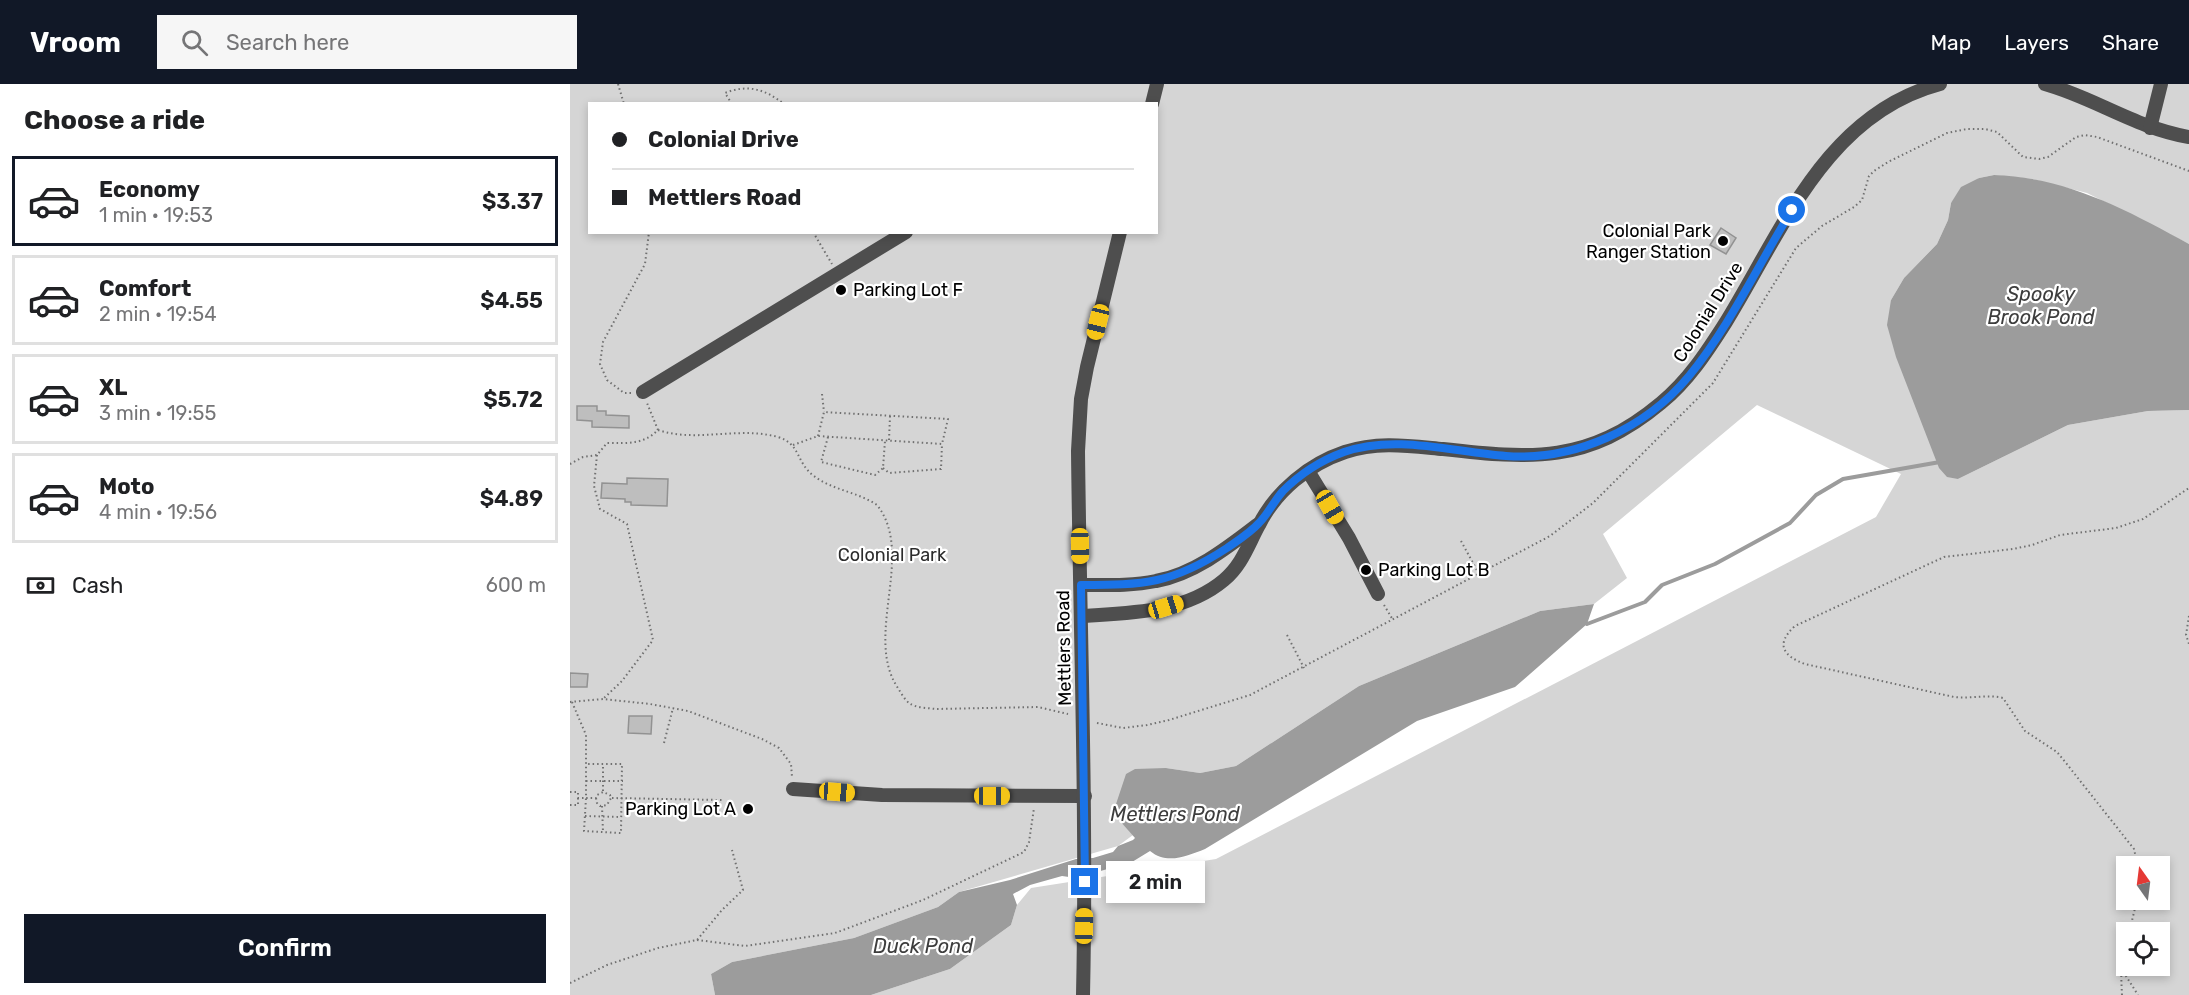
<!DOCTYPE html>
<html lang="en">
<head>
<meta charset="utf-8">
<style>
	:root { --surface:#fff; --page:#f6f6f6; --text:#202124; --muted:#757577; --line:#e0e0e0; --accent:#111827 }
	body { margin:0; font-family:Rubik,sans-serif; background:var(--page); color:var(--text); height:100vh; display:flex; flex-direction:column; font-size:22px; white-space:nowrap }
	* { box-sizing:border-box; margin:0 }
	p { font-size:20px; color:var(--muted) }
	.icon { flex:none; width:33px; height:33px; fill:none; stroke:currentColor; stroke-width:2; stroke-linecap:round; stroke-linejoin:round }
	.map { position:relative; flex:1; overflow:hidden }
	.panel { display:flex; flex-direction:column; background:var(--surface); width:570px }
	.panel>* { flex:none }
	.banner { position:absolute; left:18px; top:18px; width:570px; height:132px; border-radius:0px; box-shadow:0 3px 9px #0003; display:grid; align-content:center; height:132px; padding:0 24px; background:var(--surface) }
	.needle { width:39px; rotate:346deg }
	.buttons { position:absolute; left:1546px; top:772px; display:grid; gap:12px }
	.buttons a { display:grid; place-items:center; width:54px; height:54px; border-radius:0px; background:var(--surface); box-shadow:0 3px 9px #0003; font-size:30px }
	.end { position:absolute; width:27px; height:27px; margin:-14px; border:8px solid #1a73e8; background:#fff; box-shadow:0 0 0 3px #fff }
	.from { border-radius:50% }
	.bubble { position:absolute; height:42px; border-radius:0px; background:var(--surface); box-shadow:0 3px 9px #0003; font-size:20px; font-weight:600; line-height:42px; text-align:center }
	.car { position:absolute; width:18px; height:36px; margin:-18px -9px; border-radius:8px; box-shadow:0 0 4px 2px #0007; background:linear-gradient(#f5c518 24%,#345 0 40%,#f5c518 0 76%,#345 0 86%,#f5c518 0) }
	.banner b { display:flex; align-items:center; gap:21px; height:57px; font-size:22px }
	.banner b+b { border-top:2px solid var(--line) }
	.banner i { width:15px; height:15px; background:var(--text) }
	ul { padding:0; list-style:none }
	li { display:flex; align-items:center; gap:18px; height:90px; margin:0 12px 9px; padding:0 12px; border:3px solid var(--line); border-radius:0px }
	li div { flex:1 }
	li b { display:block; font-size:22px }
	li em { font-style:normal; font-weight:600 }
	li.active { border-color:var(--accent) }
	li>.icon { width:54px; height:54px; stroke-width:1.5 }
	h2 { padding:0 24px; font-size:27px; line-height:72px }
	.pay { display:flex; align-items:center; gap:15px; height:66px; padding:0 24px; font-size:22px }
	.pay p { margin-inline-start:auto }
	.primary-button { display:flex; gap:12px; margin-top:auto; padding:12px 24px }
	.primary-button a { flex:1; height:69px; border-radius:0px; background:var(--accent); color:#fff; font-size:24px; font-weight:600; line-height:69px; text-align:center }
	header { display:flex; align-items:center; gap:36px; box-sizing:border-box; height:84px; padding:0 30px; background:var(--accent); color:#fff }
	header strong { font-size:28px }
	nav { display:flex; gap:33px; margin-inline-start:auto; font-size:21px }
	.search { width:420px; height:54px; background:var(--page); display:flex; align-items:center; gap:15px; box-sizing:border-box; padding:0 21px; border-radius:0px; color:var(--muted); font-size:22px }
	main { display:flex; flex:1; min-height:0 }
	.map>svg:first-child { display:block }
	.green { fill:#d5d5d5; fill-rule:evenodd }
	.water { fill:#9c9c9c }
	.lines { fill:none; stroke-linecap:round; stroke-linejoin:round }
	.stream { stroke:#9c9c9c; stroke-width:4 }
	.building { fill:#bebebe; stroke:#929292; stroke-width:1.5 }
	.path { stroke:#707070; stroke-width:2; stroke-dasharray:1.5 3; stroke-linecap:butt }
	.minor { stroke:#4e4e4e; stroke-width:14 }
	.route { stroke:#1a73e8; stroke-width:8 }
	.poi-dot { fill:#000; stroke:#fff; stroke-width:2 }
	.labels { text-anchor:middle; stroke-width:4.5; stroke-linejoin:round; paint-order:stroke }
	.poi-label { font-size:18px; fill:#000; stroke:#fff; text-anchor:end }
	.street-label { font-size:18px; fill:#000; stroke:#fff }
	.park-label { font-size:18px; fill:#2c2c2c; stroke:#fff }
	.water-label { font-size:20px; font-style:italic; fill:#3d3d3d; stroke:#fff }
</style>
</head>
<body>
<header>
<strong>Vroom</strong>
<div class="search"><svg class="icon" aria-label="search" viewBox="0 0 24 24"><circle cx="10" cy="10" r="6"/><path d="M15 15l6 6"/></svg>Search here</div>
<nav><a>Map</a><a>Layers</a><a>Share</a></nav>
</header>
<main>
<section class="panel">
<h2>Choose a ride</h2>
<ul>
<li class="active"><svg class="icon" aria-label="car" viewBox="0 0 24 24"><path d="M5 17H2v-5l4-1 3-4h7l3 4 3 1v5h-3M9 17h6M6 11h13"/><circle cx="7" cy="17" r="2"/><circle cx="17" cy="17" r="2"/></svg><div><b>Economy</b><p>1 min · 19:53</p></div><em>$3.37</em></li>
<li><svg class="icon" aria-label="car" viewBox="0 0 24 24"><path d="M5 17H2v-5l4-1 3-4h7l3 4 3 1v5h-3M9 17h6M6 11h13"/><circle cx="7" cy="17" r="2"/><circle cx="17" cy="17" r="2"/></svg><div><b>Comfort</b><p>2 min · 19:54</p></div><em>$4.55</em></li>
<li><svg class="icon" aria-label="car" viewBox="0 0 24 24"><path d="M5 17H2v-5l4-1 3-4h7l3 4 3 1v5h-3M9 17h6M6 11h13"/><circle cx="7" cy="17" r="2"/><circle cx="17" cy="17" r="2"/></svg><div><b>XL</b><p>3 min · 19:55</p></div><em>$5.72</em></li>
<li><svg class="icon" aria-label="car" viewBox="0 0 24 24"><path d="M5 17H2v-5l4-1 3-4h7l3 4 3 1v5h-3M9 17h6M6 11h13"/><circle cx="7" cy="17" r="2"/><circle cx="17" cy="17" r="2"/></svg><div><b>Moto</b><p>4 min · 19:56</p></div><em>$4.89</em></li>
</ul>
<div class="pay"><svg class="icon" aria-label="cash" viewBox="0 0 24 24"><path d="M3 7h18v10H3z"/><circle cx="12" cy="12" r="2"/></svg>Cash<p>600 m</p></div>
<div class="primary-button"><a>Confirm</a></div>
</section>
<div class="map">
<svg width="1619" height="911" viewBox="0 0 1619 911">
	<rect width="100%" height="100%" fill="#fff"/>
	<!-- green -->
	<path class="green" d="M0 0H1619V160L1517 109 1462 95 1424 91 1409 94 1381 119 1378 136 1367 160 1334 194 1321 216 1388 395 1498 341 1578 327 1619 326V911H301L380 885 441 841 447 821 461 804 646 775 1306 433 1331 390 1187 321 1033 450 1057 494 1024 520 970 527 789 602 666 682 630 689 596 684 549 736 563 751 548 762 389 808 368 823 284 854 162 878 141 890 145 911H0ZM20 20H586V148H20ZM1557 783H1590V816H1557ZM1557 849H1590V882H1557Z"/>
	<!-- water -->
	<g class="water">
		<path d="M1424 91C1496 93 1557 126 1619 160V326L1578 327 1498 341 1388 395 1377 393 1369 384 1326 273 1317 241 1321 216 1334 194 1367 160 1378 136 1381 119 1391 103 1409 94Z"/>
		<path d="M1024 520 1017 540 945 603 847 637 635 765C617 772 597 781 580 767L562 778 506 794 492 792 460 801 443 810 447 821 441 841 380 885 301 911H145L141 890 162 878 284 854 368 823 389 808 440 796 506 775 523 774 543 768 548 762 563 756 565 754 549 736 546 720 556 690 565 685 596 684 630 689 666 682 789 602 970 527Z"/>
	</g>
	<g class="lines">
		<!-- stream -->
		<polyline class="stream" points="1017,540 1075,518 1092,501 1145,480 1220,439 1246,411 1273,395 1370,378"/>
	</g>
	<!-- building -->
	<g class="building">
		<polygon points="1151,144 1166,154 1156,170 1140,161"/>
		<polygon points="7,322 27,322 27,327 36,327 36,331 59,332 59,344 22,343 22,337 7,336"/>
		<polygon points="57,394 98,395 97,422 61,421 61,418 55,418 55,415 31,414 32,399 57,400"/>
		<polygon points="0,589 18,590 17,603 0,603"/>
		<polygon points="59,632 82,632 81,650 58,649"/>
	</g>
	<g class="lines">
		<!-- path -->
		<g class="path">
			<polyline points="48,0 54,20"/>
			<path d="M162 20 155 9C177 0 195 5 214 20"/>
			<polyline points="243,148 262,180"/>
			<polyline points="61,309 54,309 37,296 30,280 33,258 75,180 79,148"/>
			<polyline points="252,310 254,328"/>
			<path d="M88 346C127 359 168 342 208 353 231 360 226 379 244 392 262 406 288 408 307 421 346 470 293 553 328 604 331 609 335 616 339 619 346 624 358 624 366 625L468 623 498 630"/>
			<polyline points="258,353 251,378 305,391 313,384 315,357"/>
			<polyline points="319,356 320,332"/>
			<polyline points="223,361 248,352 372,360 378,335 254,328 248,352"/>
			<polyline points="27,371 24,402 30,425 57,440 83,556 52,597 33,615"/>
			<path d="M0 380 13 373 27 371 37 359C57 359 73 361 88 346L77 319"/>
			<polyline points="313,384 319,389 371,385 372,360"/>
			<polyline points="891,457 909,490"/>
			<polyline points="814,521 823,536"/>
			<polyline points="1619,532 1616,551 1619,560"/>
			<polyline points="717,551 734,584"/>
			<polyline points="0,618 33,615 80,620 118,627 192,655 209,664 221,680 222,693"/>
			<polyline points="2,618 16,651 16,714 26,714 27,711 33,708 40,711 41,714 152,716"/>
			<polyline points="527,639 553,644 577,641 599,636 680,611 980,452 1023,419 1143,299 1226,164 1252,142 1284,123 1292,116 1299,92 1304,87 1318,78 1377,49 1397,45 1415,45 1427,48 1453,73 1469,75 1478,73 1506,53 1515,51 1527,53 1619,87"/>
			<polyline points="94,659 103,624"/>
			<polyline points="16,697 53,697"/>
			<polyline points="33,707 33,680"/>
			<polyline points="0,708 8,708 8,714 16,714 14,747 51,749 52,680 16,680"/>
			<polyline points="26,714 27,719 30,722 37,721 41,714"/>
			<polyline points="0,721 8,721 8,714"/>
			<polyline points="32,722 33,748"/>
			<polyline points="15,732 51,733"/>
			<path d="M1568 783 1564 765 1496 679 1487 668 1455 647 1433 614C1417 610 1401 615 1384 613L1235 580C1213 572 1205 560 1225 542L1374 473 1443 465 1462 461 1490 451 1546 444 1573 435 1619 404"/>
			<polyline points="1559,849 1567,816"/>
			<polyline points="127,856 175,862 265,849 353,816 454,768 459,758 464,724"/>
			<polyline points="1551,879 1556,892 1568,911"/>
			<polyline points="0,899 37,881 88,864 127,856 152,826 173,806 162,766"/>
			<path d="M1552 911C1551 891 1550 873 1557 853"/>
		</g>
		<!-- minor -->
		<g class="minor">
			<path d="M1475 0C1525 14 1566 44 1619 53"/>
			<polyline points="582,20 587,0"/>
			<polyline points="1580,44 1591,0"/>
			<polyline points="73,308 336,148"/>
			<polyline points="738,387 779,454 808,510"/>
			<path d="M511 501C536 501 562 502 586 497 624 490 657 464 687 441"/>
			<path d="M512 532C560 529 615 529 654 496 672 481 678 461 689 441 706 407 739 380 775 368 808 357 840 362 873 365 961 375 1018 380 1091 319 1118 297 1137 268 1156 238 1212 147 1256 30 1370 0"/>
			<polyline points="223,705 312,711 515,712"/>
			<path d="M513 911C517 729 510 548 508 367L511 315 517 283 550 148"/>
		</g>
	</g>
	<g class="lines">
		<!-- route -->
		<path class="route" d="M515 798 511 501C574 501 602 500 657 464 667 457 680 449 689 439 698 430 704 417 713 407 730 390 752 376 774 368 825 350 883 368 936 372 1005 377 1075 345 1119 292 1160 242 1188 181 1222 126"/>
	</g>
	<!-- markers -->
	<g class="poi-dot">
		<circle cx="1153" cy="157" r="6"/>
		<circle cx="271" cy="206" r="6"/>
		<circle cx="796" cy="486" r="6"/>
		<circle cx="178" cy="725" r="6"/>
	</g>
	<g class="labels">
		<!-- poi labels -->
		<g class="poi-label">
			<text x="1141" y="153">Colonial Park<tspan x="1141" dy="21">Ranger Station</tspan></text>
			<text x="283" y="212" text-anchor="start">Parking Lot F</text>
			<text x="808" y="492" text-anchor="start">Parking Lot B</text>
			<text x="166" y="731">Parking Lot A</text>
		</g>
		<!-- street labels -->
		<g class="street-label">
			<text transform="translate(1138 228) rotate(-58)" y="6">Colonial Drive</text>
			<text transform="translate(494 564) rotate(-91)" y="6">Mettlers Road</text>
		</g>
		<!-- park labels -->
		<g class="park-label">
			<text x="322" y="477">Colonial Park</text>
		</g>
		<!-- water labels -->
		<g class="water-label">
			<text x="1471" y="217">Spooky<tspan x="1471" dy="23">Brook Pond</tspan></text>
			<text x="605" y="737">Mettlers Pond</text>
			<text x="353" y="869">Duck Pond</text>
		</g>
	</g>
</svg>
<div class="buttons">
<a><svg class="needle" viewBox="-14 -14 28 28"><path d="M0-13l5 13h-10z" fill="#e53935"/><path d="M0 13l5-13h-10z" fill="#757577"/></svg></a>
<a><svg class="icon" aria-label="locate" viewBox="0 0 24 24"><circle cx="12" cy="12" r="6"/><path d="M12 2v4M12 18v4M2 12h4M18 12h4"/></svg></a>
</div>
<i class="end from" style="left:1222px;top:126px"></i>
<i class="end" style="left:515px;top:798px"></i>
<div class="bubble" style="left:536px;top:777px;width:99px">2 min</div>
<i class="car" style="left:528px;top:238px;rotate:194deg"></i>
<i class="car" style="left:760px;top:423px;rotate:150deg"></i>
<i class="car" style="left:510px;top:462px;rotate:179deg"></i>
<i class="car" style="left:596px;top:523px;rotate:73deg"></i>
<i class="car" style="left:267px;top:708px;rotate:94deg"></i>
<i class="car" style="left:422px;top:712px;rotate:90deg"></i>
<i class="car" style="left:514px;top:842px;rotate:1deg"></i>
<div class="banner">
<b><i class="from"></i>Colonial Drive</b>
<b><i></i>Mettlers Road</b>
</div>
</div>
</main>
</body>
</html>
